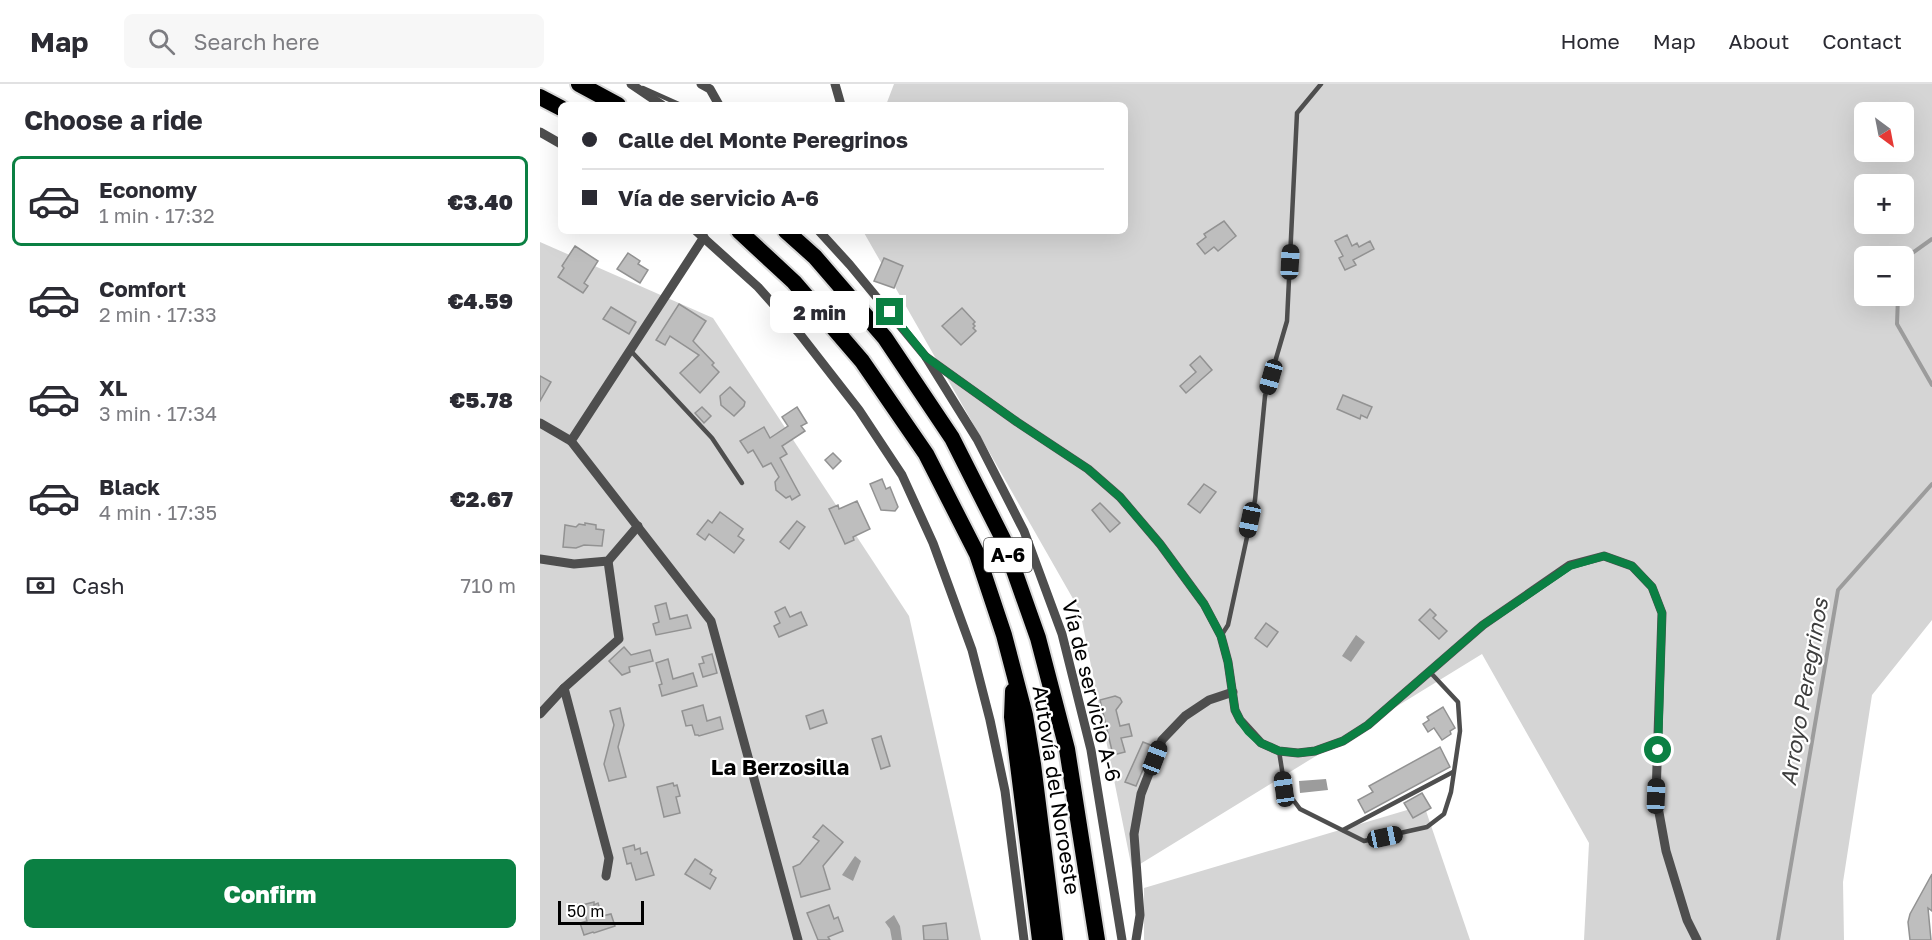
<!DOCTYPE html>
<html lang="en">
<head>
<meta charset="utf-8">
<style>
	:root { --surface:#fff; --page:#f7f7f7; --text:#2b2b33; --muted:#7c7c81; --line:#e1e1e2; --accent:#0b8043 }
	body { margin:0; font-family:"Golos Text",sans-serif; background:var(--page); color:var(--text); height:100vh; display:flex; flex-direction:column; font-size:22px; white-space:nowrap }
	* { box-sizing:border-box; margin:0 }
	p { font-size:20px; color:var(--muted) }
	.icon { flex:none; width:33px; height:33px; fill:none; stroke:currentColor; stroke-width:2; stroke-linecap:round; stroke-linejoin:round }
	.map { position:relative; flex:1; overflow:hidden }
	.drawer { display:flex; flex-direction:column; background:var(--surface); width:540px }
	.drawer>* { flex:none }
	.guide { position:absolute; left:18px; top:18px; width:570px; height:132px; border-radius:9px; box-shadow:0 6px 24px #0002; display:grid; align-content:center; height:132px; padding:0 24px; background:var(--surface) }
	.needle { width:39px; rotate:148deg }
	.controls { position:absolute; left:1314px; top:18px; display:grid; gap:12px }
	.controls a { display:grid; place-items:center; width:60px; height:60px; border-radius:9px; background:var(--surface); box-shadow:0 6px 24px #0002; font-size:30px }
	.scale { position:absolute; left:18px; bottom:15px; width:86px; box-sizing:border-box; padding-left:6px; border:3px solid #000; border-top:0; font-size:16px; line-height:21px; white-space:nowrap; color:#000; -webkit-text-stroke:4px #fff; paint-order:stroke }
	.end { position:absolute; width:27px; height:27px; margin:-14px; border:8px solid #0b8043; background:#fff; box-shadow:0 0 0 3px #fff }
	.from { border-radius:50% }
	.bubble { position:absolute; height:42px; border-radius:9px; background:var(--surface); box-shadow:0 6px 24px #0002; font-size:20px; font-weight:800; line-height:42px; text-align:center }
	.car { position:absolute; width:18px; height:36px; margin:-18px -9px; border-radius:8px; box-shadow:0 0 4px 2px #0007; background:linear-gradient(#222 24%,#8ab4d8 0 40%,#222 0 76%,#8ab4d8 0 86%,#222 0) }
	.guide b { display:flex; align-items:center; gap:21px; height:57px; font-size:22px }
	.guide b+b { border-top:2px solid var(--line) }
	.guide i { width:15px; height:15px; background:var(--text) }
	ul { padding:0; list-style:none }
	li { display:flex; align-items:center; gap:18px; height:90px; margin:0 12px 9px; padding:0 12px; border:3px solid transparent; border-radius:9px }
	li div { flex:1 }
	li b { display:block; font-size:22px }
	li em { font-style:normal; font-weight:800 }
	li.active { border-color:var(--accent) }
	li>.icon { width:54px; height:54px; stroke-width:1.5 }
	h2 { padding:0 24px; font-size:27px; line-height:72px }
	.pay { display:flex; align-items:center; gap:15px; height:66px; padding:0 24px; font-size:22px }
	.pay p { margin-inline-start:auto }
	.cta { display:flex; gap:12px; margin-top:auto; padding:12px 24px }
	.cta a { flex:1; height:69px; border-radius:9px; background:var(--accent); color:#fff; font-size:24px; font-weight:800; line-height:69px; text-align:center }
	header { display:flex; align-items:center; gap:36px; box-sizing:border-box; height:84px; padding:0 30px; background:var(--surface); border-bottom:2px solid var(--line) }
	header strong { font-size:28px }
	nav { display:flex; gap:33px; margin-inline-start:auto; font-size:21px }
	.search { width:420px; height:54px; background:var(--page); display:flex; align-items:center; gap:15px; box-sizing:border-box; padding:0 21px; border-radius:9px; color:var(--muted); font-size:22px }
	main { display:flex; flex:1; min-height:0 }
	.map>svg:first-child { display:block }
	.green { fill:#d5d5d5; fill-rule:evenodd }
	.water { fill:#9c9c9c }
	.lines { fill:none; stroke-linecap:round; stroke-linejoin:round }
	.stream { stroke:#9c9c9c; stroke-width:4 }
	.building { fill:#bebebe; stroke:#929292; stroke-width:1.5 }
	.highway-casing { stroke:#dbdbdb; stroke-width:20 }
	.lane { stroke:#4e4e4e; stroke-width:4.5 }
	.street { stroke:#4e4e4e; stroke-width:9 }
	.highway { stroke:#000; stroke-width:16 }
	.route { stroke:#0b8043; stroke-width:8 }
	.labels { text-anchor:middle; stroke-width:4.5; stroke-linejoin:round; paint-order:stroke }
	.shield { fill:#fff; stroke:#4c4c4c; stroke-width:1.5 }
	.shield-label { font-size:20px; font-weight:bold; fill:#000 }
	.street-label { font-size:21px; fill:#000; stroke:#fff }
	.water-label { font-size:22px; font-style:italic; fill:#3d3d3d; stroke:#fff }
	.neighbourhood-label { font-size:22px; font-weight:bold; fill:#000; stroke:#fff }
</style>
</head>
<body>
<header>
<strong>Map</strong>
<div class="search"><svg class="icon" aria-label="search" viewBox="0 0 24 24"><circle cx="10" cy="10" r="6"/><path d="M15 15l6 6"/></svg>Search here</div>
<nav><a>Home</a><a>Map</a><a>About</a><a>Contact</a></nav>
</header>
<main>
<section class="drawer">
<h2>Choose a ride</h2>
<ul>
<li class="active"><svg class="icon" aria-label="car" viewBox="0 0 24 24"><path d="M5 17H2v-5l4-1 3-4h7l3 4 3 1v5h-3M9 17h6M6 11h13"/><circle cx="7" cy="17" r="2"/><circle cx="17" cy="17" r="2"/></svg><div><b>Economy</b><p>1 min · 17:32</p></div><em>€3.40</em></li>
<li><svg class="icon" aria-label="car" viewBox="0 0 24 24"><path d="M5 17H2v-5l4-1 3-4h7l3 4 3 1v5h-3M9 17h6M6 11h13"/><circle cx="7" cy="17" r="2"/><circle cx="17" cy="17" r="2"/></svg><div><b>Comfort</b><p>2 min · 17:33</p></div><em>€4.59</em></li>
<li><svg class="icon" aria-label="car" viewBox="0 0 24 24"><path d="M5 17H2v-5l4-1 3-4h7l3 4 3 1v5h-3M9 17h6M6 11h13"/><circle cx="7" cy="17" r="2"/><circle cx="17" cy="17" r="2"/></svg><div><b>XL</b><p>3 min · 17:34</p></div><em>€5.78</em></li>
<li><svg class="icon" aria-label="car" viewBox="0 0 24 24"><path d="M5 17H2v-5l4-1 3-4h7l3 4 3 1v5h-3M9 17h6M6 11h13"/><circle cx="7" cy="17" r="2"/><circle cx="17" cy="17" r="2"/></svg><div><b>Black</b><p>4 min · 17:35</p></div><em>€2.67</em></li>
</ul>
<div class="pay"><svg class="icon" aria-label="cash" viewBox="0 0 24 24"><path d="M3 7h18v10H3z"/><circle cx="12" cy="12" r="2"/></svg>Cash<p>710 m</p></div>
<div class="cta"><a>Confirm</a></div>
</section>
<div class="map">
<svg width="1392" height="856" viewBox="0 0 1392 856">
	<rect width="100%" height="100%" fill="#fff"/>
	<!-- green -->
	<g class="green">
		<path d="M354 0H1392V536L1332 611 1303 798 1304 856H1044L1049 759 942 570 592 785 540 527 323 147H585V21H346ZM1324 28H1364V68H1324ZM1324 100H1364V140H1324ZM1324 172H1364V212H1324Z"/>
		<polygon points="0,158 173,234 369,532 441,856 0,856"/>
		<polygon points="884,721 930,856 604,856 604,804"/>
	</g>
	<!-- water -->
	<g class="water">
		<polygon points="816,551 825,558 811,578 802,572"/>
		<polygon points="786,695 788,706 760,709 759,697"/>
		<polygon points="315,772 321,777 313,797 302,791"/>
		<polygon points="354,831 360,842 362,856 352,856 350,845 345,838"/>
	</g>
	<g class="lines">
		<!-- stream -->
		<g class="stream">
			<polyline points="1364,175 1392,155"/>
			<polyline points="1358,212 1357,240 1392,301"/>
			<polyline points="1238,856 1298,506 1392,400"/>
		</g>
	</g>
	<!-- building -->
	<g class="building">
		<polygon points="684,137 696,152 678,167 674,163 665,170 657,160 666,153 664,150"/>
		<polygon points="807,151 812,162 817,159 819,163 830,157 834,165 813,176 816,181 805,186 799,174 803,172 795,157"/>
		<polygon points="35,162 58,177 44,199 48,202 43,209 18,193 24,184 22,182"/>
		<polygon points="88,169 100,177 98,180 108,186 100,199 77,185"/>
		<polygon points="344,174 363,182 354,204 334,197"/>
		<polygon points="139,220 166,237 153,257 174,279 172,281 179,288 160,309 140,289 159,271 130,252 125,261 116,256"/>
		<polygon points="71,223 96,238 89,250 63,235"/>
		<polygon points="422,224 435,238 433,240 435,242 433,244 436,247 421,261 402,242"/>
		<polygon points="660,272 672,286 646,309 640,302 656,288 650,281"/>
		<polygon points="0,292 11,298 0,317"/>
		<polygon points="190,303 205,318 204,322 194,332 181,321 180,312"/>
		<polygon points="803,311 832,323 827,334 821,331 820,335 797,325"/>
		<polygon points="162,323 171,332 164,339 155,329"/>
		<polygon points="257,323 267,339 261,342 265,347 242,362 247,370 240,374 260,411 252,416 250,412 246,414 236,406 235,398 239,393 231,379 223,383 213,366 208,369 200,357 224,343 230,354 248,342 242,333"/>
		<polygon points="293,369 301,377 293,385 285,376"/>
		<polygon points="342,395 346,405 350,403 358,423 355,427 341,426 330,400"/>
		<polygon points="664,400 676,408 660,429 648,420"/>
		<polygon points="317,417 330,445 313,453 314,456 305,460 289,425 298,421 299,425"/>
		<polygon points="560,419 580,439 570,448 552,426"/>
		<polygon points="180,428 203,445 198,452 204,456 194,469 169,450 165,456 157,450 168,436 172,439"/>
		<polygon points="257,437 265,443 249,465 240,458"/>
		<polygon points="45,439 56,441 56,445 64,446 62,462 44,461 36,464 23,463 25,441 36,443 39,440 45,441"/>
		<polygon points="126,519 130,535 147,531 151,544 116,551 113,540 119,538 115,522"/>
		<polygon points="245,523 250,533 261,528 267,541 239,553 234,542 240,539 235,528"/>
		<polygon points="890,525 896,531 893,534 907,547 899,555 879,536"/>
		<polygon points="726,539 738,548 727,563 715,554"/>
		<polygon points="84,563 91,571 110,566 113,577 89,583 90,588 82,591 69,577"/>
		<polygon points="172,570 177,589 163,593 159,580 164,579 162,573"/>
		<polygon points="128,575 133,595 153,589 157,602 122,612 119,601 122,600 116,579"/>
		<polygon points="575,612 580,614 582,618 576,626 580,642 589,640 592,652 581,654 585,668 573,671 560,616"/>
		<polygon points="163,621 167,637 180,633 183,645 159,652 158,651 155,651 152,641 146,642 142,627"/>
		<polygon points="903,623 915,644 910,647 911,650 902,656 894,644 888,648 883,640 889,636 887,633"/>
		<polygon points="80,624 84,641 78,663 86,693 69,697 64,680 74,641 70,627"/>
		<polygon points="283,626 287,639 270,645 266,632"/>
		<polygon points="341,652 350,682 341,685 332,655"/>
		<polygon points="603,658 613,662 596,702 585,698"/>
		<polygon points="900,663 910,683 825,729 818,716 833,708 829,702"/>
		<polygon points="133,699 134,702 137,701 140,712 136,713 140,729 124,733 117,703"/>
		<polygon points="882,709 891,724 873,734 864,719"/>
		<polygon points="283,741 303,758 283,782 290,805 261,813 253,783 260,780 279,757 273,753"/>
		<polygon points="94,761 95,766 100,764 101,770 107,768 114,791 96,796 91,779 87,780 83,764"/>
		<polygon points="155,775 172,786 170,790 176,794 170,805 145,790"/>
		<polygon points="1392,790 1392,827 1388,824 1391,856 1370,856 1368,838 1370,830"/>
		<polygon points="54,818 54,821 58,819 62,832 71,830 75,842 54,849 53,848 44,851 40,839 47,837 42,821"/>
		<polygon points="289,821 294,835 298,833 303,847 288,853 290,856 278,856 267,829"/>
		<polygon points="406,839 408,856 384,856 383,842"/>
	</g>
	<g class="lines">
		<defs>
			<g id="highway">
				<polyline points="39,0 78,21"/>
				<polyline points="0,13 21,24"/>
				<polyline points="199,147 254,198 322,277 386,370 437,470 464,551 485,631 493,680 515,856"/>
				<polyline points="246,147 275,173 345,254 412,354 463,455 498,554 527,665 557,856"/>
				<polyline points="473,607 472,633 500,856"/>
			</g>
		</defs>
		<!-- highway casing -->
		<use href="#highway" class="highway-casing"/>
		<!-- lane -->
		<g class="lane">
			<polyline points="103,4 141,21"/>
			<polyline points="90,266 172,354 202,399"/>
			<polyline points="681,552 688,541 715,416 725,312 747,237 757,29 781,0"/>
			<polyline points="739,667 745,705 760,725 824,757 887,743 904,730 911,708 920,647 918,618 889,587"/>
			<polyline points="803,746 913,688"/>
		</g>
		<!-- street -->
		<g class="street">
			<polyline points="91,0 122,21"/>
			<polyline points="161,0 170,5 179,21"/>
			<polyline points="295,0 301,21"/>
			<polyline points="0,48 21,60"/>
			<polyline points="156,147 218,203 259,249 319,326 362,391 393,459 432,566 450,636 465,707 484,856"/>
			<polyline points="279,147 310,181 386,273 437,355 484,447 522,550 551,666 582,856"/>
			<polyline points="164,153 31,357 171,537 258,856"/>
			<polyline points="386,273 477,338 548,385 580,413 620,460 664,520 681,552 684,563 688,578 695,626 700,636 721,659 739,667 758,669 775,667 803,657 828,641 943,541 1030,481 1064,472 1092,482 1112,503 1122,529 1116,712 1126,767 1147,836 1157,856"/>
			<polyline points="0,339 31,357"/>
			<polyline points="0,475 34,480 68,477 98,442"/>
			<polyline points="24,604 69,774 66,792"/>
			<polyline points="0,630 24,604 79,555 68,477"/>
			<polyline points="596,856 600,831 594,750 601,710 622,656 645,632 669,616 693,608"/>
		</g>
		<!-- highway -->
		<use href="#highway" class="highway"/>
	</g>
	<g class="lines">
		<!-- route -->
		<polyline class="route" points="350,228 386,273 477,338 548,385 580,413 620,460 664,520 681,552 688,578 695,626 700,636 708,647 721,659 739,667 758,669 775,667 803,657 828,641 943,541 1030,482 1064,472 1092,482 1112,503 1122,529 1118,666"/>
	</g>
	<g class="labels">
		<!-- shield labels -->
		<rect class="shield" x="444" y="454" width="48" height="34" rx="4.5"/>
		<g class="shield-label">
			<text x="468" y="478">A-6</text>
		</g>
		<!-- street labels -->
		<g class="street-label">
			<text transform="translate(551 607) rotate(76)" y="7">Vía de servicio A-6</text>
			<text transform="translate(516 706) rotate(81)" y="7">Autovía del Noroeste</text>
		</g>
		<!-- water labels -->
		<g class="water-label">
			<text transform="translate(1264 608) rotate(-80)" y="8">Arroyo Peregrinos</text>
		</g>
		<!-- neighbourhood labels -->
		<g class="neighbourhood-label">
			<text x="240" y="691">La Berzosilla</text>
		</g>
	</g>
</svg>
<div class="controls">
<a><svg class="needle" viewBox="-14 -14 28 28"><path d="M0-13l5 13h-10z" fill="#e53935"/><path d="M0 13l5-13h-10z" fill="#7c7c81"/></svg></a>
<a>+</a>
<a>−</a>
</div>
<div class="scale">50 m</div>
<i class="end from" style="left:1118px;top:666px"></i>
<i class="end" style="left:350px;top:228px"></i>
<div class="bubble" style="left:230px;top:207px;width:99px">2 min</div>
<i class="car" style="left:750px;top:178px;rotate:3deg"></i>
<i class="car" style="left:731px;top:293px;rotate:196deg"></i>
<i class="car" style="left:710px;top:436px;rotate:192deg"></i>
<i class="car" style="left:615px;top:674px;rotate:21deg"></i>
<i class="car" style="left:744px;top:705px;rotate:352deg"></i>
<i class="car" style="left:1116px;top:712px;rotate:2deg"></i>
<i class="car" style="left:845px;top:753px;rotate:78deg"></i>
<div class="guide">
<b><i class="from"></i>Calle del Monte Peregrinos</b>
<b><i></i>Vía de servicio A-6</b>
</div>
</div>
</main>
</body>
</html>
